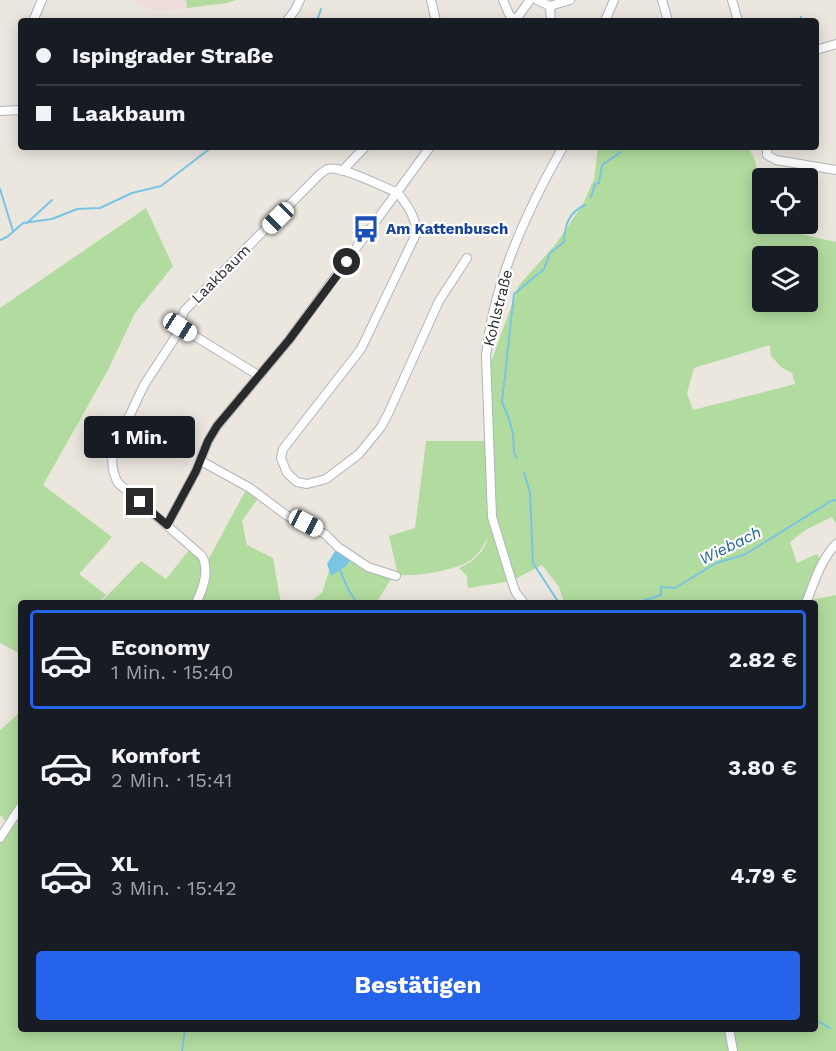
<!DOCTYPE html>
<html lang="de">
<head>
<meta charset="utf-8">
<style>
	:root { --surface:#171b24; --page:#242831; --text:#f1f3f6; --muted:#9ea1a6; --line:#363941; --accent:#2563eb }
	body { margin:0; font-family:"Work Sans",sans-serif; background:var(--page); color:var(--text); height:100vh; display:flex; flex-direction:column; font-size:22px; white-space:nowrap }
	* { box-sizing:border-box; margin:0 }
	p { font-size:20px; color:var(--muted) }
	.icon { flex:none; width:33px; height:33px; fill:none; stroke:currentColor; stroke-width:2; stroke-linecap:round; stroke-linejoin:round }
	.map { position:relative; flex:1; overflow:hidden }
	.sheet { position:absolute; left:18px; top:600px; width:800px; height:432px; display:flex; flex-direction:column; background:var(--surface); border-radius:6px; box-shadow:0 3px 15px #0003 }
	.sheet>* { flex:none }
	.top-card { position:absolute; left:18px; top:18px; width:801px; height:132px; border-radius:6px; box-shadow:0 3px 15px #0003; display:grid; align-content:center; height:132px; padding:0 18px; background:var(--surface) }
	.tools { position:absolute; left:752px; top:168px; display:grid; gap:12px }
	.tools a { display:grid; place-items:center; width:66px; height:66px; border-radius:6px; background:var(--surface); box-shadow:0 3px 15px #0003; font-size:30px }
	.end { position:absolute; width:27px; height:27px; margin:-14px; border:8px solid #2a2a2a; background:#fff; box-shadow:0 0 0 3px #fff }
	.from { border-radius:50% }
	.bubble { position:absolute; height:42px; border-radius:6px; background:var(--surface); box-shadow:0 3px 15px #0003; font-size:20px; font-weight:700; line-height:42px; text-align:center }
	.car { position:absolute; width:18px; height:36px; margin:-18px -9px; border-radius:8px; box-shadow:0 0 4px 2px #0007; background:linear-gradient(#fff 24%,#345 0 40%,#fff 0 76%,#345 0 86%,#fff 0) }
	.top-card b { display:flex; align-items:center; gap:21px; height:57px; font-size:22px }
	.top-card b+b { border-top:2px solid var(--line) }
	.top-card i { width:15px; height:15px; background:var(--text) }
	ul { padding:10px 0 0; list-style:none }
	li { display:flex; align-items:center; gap:18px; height:99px; margin:0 12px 9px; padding:0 6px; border:3px solid transparent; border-radius:6px }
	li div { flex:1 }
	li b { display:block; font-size:22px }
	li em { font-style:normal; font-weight:700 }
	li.selected { border-color:var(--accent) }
	li>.icon { width:54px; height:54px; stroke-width:1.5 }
	.action { display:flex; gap:12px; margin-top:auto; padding:12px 18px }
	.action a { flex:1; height:69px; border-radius:6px; background:var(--accent); color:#fff; font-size:24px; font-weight:700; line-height:69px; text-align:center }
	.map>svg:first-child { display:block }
	.medical { fill:#f1dcdc }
	.green { fill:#b2dc9f; fill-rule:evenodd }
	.water { fill:#7ac4e3 }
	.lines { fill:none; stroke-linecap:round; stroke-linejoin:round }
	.stream { stroke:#7ac4e3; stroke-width:2 }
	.minor-casing { stroke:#b1b3bd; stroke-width:10 }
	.minor { stroke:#fff; stroke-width:8 }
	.route { stroke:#2a2a2a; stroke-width:8 }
	.labels { text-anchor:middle; stroke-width:4.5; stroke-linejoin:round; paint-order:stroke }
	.transit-label { font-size:15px; font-weight:bold; fill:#164399; stroke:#fff; text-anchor:start }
	.street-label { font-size:15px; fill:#2a2a2a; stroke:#fff }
	.water-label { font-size:16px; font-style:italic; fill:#1a638f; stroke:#fff }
</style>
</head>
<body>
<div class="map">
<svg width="836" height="1051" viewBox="0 0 836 1051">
	<rect width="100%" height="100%" fill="#ebe6de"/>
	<!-- medical -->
	<polygon class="medical" points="130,0 186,0 187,8 159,11"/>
	<!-- green -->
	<g class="green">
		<polygon points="186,0 236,0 227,3 187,8"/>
		<path d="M598 147H752L750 151C753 156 756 160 756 165 756 177 751 184 762 193V224H772L791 232 836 242V524L832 517 807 529 790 542 797 563 817 554 822 562 806 601 836 595V1051H734L731 1029H814V603H564L559 587 542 565 511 581 468 588 467 576 459 568C474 562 485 551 488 536 477 562 464 566 436 572 423 574 412 576 398 575L389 536 415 528 426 441H487L488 370 519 285 555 245 583 204 594 179ZM762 256H807V302H762ZM770 345 771 356 781 367 792 373 795 384 693 410 687 393 694 368Z"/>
		<polygon points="146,208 173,266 135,313 108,370 43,485 112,537 79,574 106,595 97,603 21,603 21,654 0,643 0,308"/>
		<polygon points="247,488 259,497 242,521 247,545 273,558 281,603 197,603 207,562"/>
		<polygon points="336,548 393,576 376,603 309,603 322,593"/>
		<path d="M190 549C210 569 202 579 194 603H100L141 561 166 579Z"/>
		<polygon points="21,706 21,805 7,823 0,815 0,730 18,714"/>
		<polygon points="21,808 21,1029 728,1029 731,1051 0,1051 0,842"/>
	</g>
	<!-- water -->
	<polygon class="water" points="335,551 350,560 346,566 331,576 327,564"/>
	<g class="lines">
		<!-- stream -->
		<g class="stream">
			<polyline points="317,21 321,9"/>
			<polyline points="799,21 801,17"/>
			<polyline points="0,189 13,231"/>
			<polyline points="591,197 595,184 599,183 602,165 621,152"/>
			<polyline points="27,223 52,200"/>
			<polyline points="0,240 7,237 23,223 52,219 77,209 100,208 132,193 161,186 212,147"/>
			<path d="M517 458 514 453 513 434 509 419 502 402 514 294 544 269 550 253 564 242C565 225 568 213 585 205"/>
			<polyline points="524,473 530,492 533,563 559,603"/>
			<polyline points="339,568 349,591 357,603"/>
			<polyline points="636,603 661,595 661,587 675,588 716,563 744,555 831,501 836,500"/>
			<polyline points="814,1019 830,1028"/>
			<polyline points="182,1051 185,1029"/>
		</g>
		<defs>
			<g id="minor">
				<polyline points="431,0 436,21"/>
				<polyline points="503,0 509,14 515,21"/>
				<polyline points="537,0 550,6 570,0"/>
				<polyline points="662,0 668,21"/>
				<polyline points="732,0 738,21"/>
				<polyline points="550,6 551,21"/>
				<polyline points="33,21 42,0"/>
				<polyline points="287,21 295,10 300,0"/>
				<polyline points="515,21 530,0"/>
				<polyline points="605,21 614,0"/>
				<polyline points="816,50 836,44"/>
				<polyline points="0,111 21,110"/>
				<polyline points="767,147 767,155 776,160 836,170"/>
				<polyline points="342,171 365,147"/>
				<polyline points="180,327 258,375"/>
				<polyline points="201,461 250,488 286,515 325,534 338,547 368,567 396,576"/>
				<polyline points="167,525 196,471 208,441 217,426 289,340 430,147"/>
				<path d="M196 603C203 589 210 571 202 556L118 483C112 472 111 463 113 451L144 385 176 336 184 311 319 175C320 174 326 170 327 169 341 165 383 187 398 193 407 205 417 218 416 234L361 349 283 449 281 458 287 473 297 482 307 484 326 479 359 454 381 427 388 414 439 301 467 258"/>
				<path d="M524 603 516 593 512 582 492 517 486 356C493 283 527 210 563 147"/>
				<path d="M806 603C814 583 821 559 836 544"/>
				<polyline points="0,838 21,806"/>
				<polyline points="729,1029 733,1051"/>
			</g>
		</defs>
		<!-- minor casing -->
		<use href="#minor" class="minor-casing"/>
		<!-- minor -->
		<use href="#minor" class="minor"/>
	</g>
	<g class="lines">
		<!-- route -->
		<polyline class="route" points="140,502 167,525 196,471 208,441 217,426 289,340 347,262"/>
	</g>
	<!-- icons -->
	<defs>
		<symbol id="bus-bare" viewBox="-9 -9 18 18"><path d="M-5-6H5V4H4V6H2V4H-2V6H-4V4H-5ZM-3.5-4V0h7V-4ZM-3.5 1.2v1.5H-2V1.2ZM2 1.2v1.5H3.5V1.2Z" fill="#1a4fb4" stroke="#fff" stroke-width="2.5" paint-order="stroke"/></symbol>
	</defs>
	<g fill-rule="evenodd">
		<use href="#bus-bare" x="347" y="210" width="38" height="38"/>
	</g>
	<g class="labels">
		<!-- transit labels -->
		<g class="transit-label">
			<text x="386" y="234">Am Kattenbusch</text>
		</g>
		<!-- street labels -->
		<g class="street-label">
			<text transform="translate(221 274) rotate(-45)" y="5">Laakbaum</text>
			<text transform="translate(498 308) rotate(-76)" y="5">Kohlstraße</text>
		</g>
		<!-- water labels -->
		<g class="water-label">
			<text transform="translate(730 545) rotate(-26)" y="6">Wiebach</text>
		</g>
	</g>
</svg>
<div class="tools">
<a><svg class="icon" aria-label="locate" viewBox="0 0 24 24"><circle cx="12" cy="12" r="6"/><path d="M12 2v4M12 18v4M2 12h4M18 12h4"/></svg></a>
<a><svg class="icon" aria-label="layers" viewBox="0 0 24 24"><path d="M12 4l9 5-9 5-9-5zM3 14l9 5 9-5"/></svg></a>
</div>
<i class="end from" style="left:347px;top:262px"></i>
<i class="end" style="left:140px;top:502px"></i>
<div class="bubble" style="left:84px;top:416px;width:111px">1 Min.</div>
<i class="car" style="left:278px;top:218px;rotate:225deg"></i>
<i class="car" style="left:180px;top:327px;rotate:122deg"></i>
<i class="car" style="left:306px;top:523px;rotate:118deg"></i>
<div class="top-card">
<b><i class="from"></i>Ispingrader Straße</b>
<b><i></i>Laakbaum</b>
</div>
<section class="sheet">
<ul>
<li class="selected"><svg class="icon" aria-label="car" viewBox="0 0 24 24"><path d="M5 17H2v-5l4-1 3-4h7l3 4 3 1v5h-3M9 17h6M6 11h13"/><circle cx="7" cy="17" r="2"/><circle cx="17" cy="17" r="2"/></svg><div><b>Economy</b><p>1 Min. · 15:40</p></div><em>2.82 €</em></li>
<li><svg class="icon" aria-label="car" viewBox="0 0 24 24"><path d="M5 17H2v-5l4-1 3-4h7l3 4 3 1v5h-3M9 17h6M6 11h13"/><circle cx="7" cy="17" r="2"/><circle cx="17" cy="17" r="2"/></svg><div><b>Komfort</b><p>2 Min. · 15:41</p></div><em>3.80 €</em></li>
<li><svg class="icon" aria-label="car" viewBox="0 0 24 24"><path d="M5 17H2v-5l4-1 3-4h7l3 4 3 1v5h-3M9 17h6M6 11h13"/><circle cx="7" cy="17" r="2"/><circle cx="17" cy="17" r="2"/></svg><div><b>XL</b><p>3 Min. · 15:42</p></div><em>4.79 €</em></li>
</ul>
<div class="action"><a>Bestätigen</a></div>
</section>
</div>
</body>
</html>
